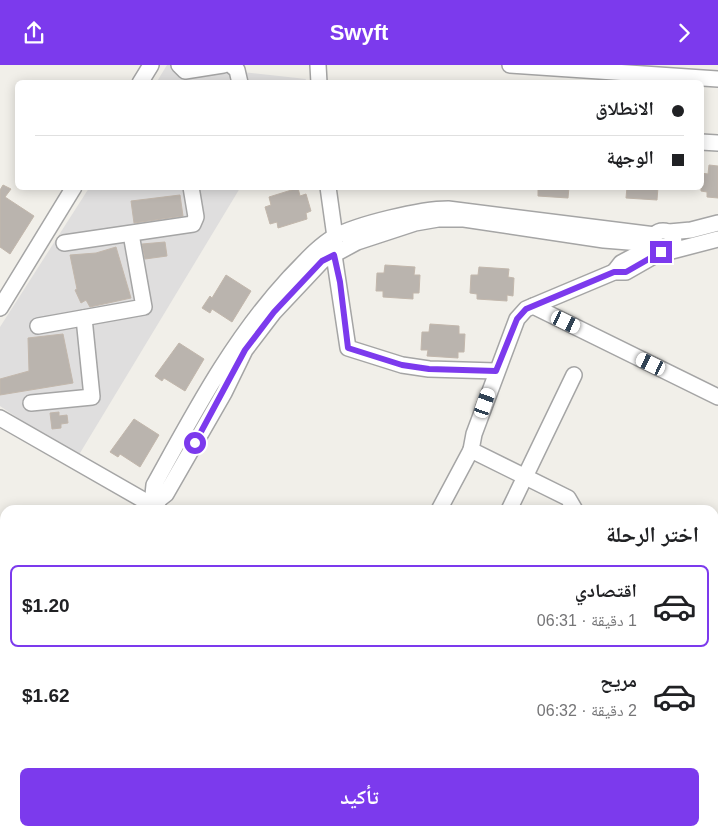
<!DOCTYPE html>
<html lang="ar">
<head>
<meta charset="utf-8">
<style>
	:root { --surface:#fff; --page:#f2f2f2; --text:#202124; --muted:#757577; --line:#e0e0e0; --accent:#7c3aed }
	body { margin:0; font-family:Arial,"Noto Naskh Arabic",sans-serif; background:var(--page); color:var(--text); direction:rtl; height:100vh; display:flex; flex-direction:column; font-size:19px; white-space:nowrap }
	* { box-sizing:border-box; margin:0 }
	p { font-size:16px; color:var(--muted) }
	.icon { flex:none; width:28px; height:28px; fill:none; stroke:currentColor; stroke-width:2; stroke-linecap:round; stroke-linejoin:round }
	.map { position:relative; flex:1; overflow:hidden; direction:ltr }
	.panel { position:absolute; left:0px; top:440px; width:719px; height:331px; display:flex; flex-direction:column; background:var(--surface); border-radius:15px 15px 0 0; box-shadow:0 2px 12px #0003; direction:rtl }
	.panel>* { flex:none }
	.banner { position:absolute; left:15px; top:15px; width:689px; height:110px; border-radius:8px; box-shadow:0 2px 12px #0003; direction:rtl; display:grid; align-content:center; height:110px; padding:0 20px; background:var(--surface) }
	.end { position:absolute; width:22px; height:22px; margin:-11px; border:6px solid #7c3aed; background:#fff; box-shadow:0 0 0 2px #fff }
	.from { border-radius:50% }
	.car { position:absolute; width:15px; height:30px; margin:-15px -8px; border-radius:6px; box-shadow:0 0 4px 1px #0007; background:linear-gradient(#fff 24%,#345 0 40%,#fff 0 76%,#345 0 86%,#fff 0) }
	.banner b { display:flex; align-items:center; gap:18px; height:48px; font-size:19px }
	.banner b+b { border-top:1px solid var(--line) }
	.banner i { width:12px; height:12px; background:var(--text) }
	ul { padding:0; list-style:none }
	li { display:flex; align-items:center; gap:15px; height:82px; margin:0 10px 8px; padding:0 10px; border:2px solid transparent; border-radius:8px }
	li div { flex:1 }
	li b { display:block; font-size:19px }
	li em { font-style:normal; font-weight:700 }
	li.current { border-color:var(--accent) }
	li>.icon { width:45px; height:45px; stroke-width:1.5 }
	h2 { padding:0 20px; font-size:22px; line-height:60px }
	.primary-button { display:flex; gap:10px; margin-top:auto; padding:10px 20px }
	.primary-button a { flex:1; height:58px; border-radius:8px; background:var(--accent); color:#fff; font-size:20px; font-weight:700; line-height:58px; text-align:center }
	header { display:flex; justify-content:space-between; align-items:center; height:65px; padding:0 20px; background:var(--accent); color:#fff; font-size:22px; font-weight:700 }
	.map>svg:first-child { display:block }
	.residential { fill:#dfdede }
	.building { fill:#bab4ae; stroke:#c2b7ac }
	.lines { fill:none; stroke-linecap:round; stroke-linejoin:round }
	.minor-casing { stroke:#a5a5a5; stroke-width:18 }
	.minor { stroke:#fff; stroke-width:15 }
	.route { stroke:#7c3aed; stroke-width:6 }
</style>
</head>
<body>
<header><svg class="icon" aria-label="forward" viewBox="0 0 24 24"><path d="M9 5l7 7-7 7"/></svg>Swyft<svg class="icon" aria-label="share" viewBox="0 0 24 24"><path d="M12 15V3M7 8l5-5 5 5M5 13v7h14v-7"/></svg></header>
<div class="map">
<svg width="718" height="771" viewBox="0 0 718 771">
	<rect width="100%" height="100%" fill="#f1efe9"/>
	<!-- residential -->
	<g class="residential">
		<polygon points="167,0 178,0 306,14 304,18 156,18"/>
		<polygon points="89,123 240,123 77,393 0,341 0,262"/>
	</g>
	<!-- building -->
	<g class="building">
		<polygon points="709,100 718,101 718,133 707,132 707,127 701,126 701,108 708,109"/>
		<polygon points="3,120 11,124 5,132 34,151 10,189 0,182 0,125"/>
		<polygon points="538,122 569,122 568,133 538,131"/>
		<polygon points="627,122 658,122 657,135 626,133"/>
		<polygon points="298,123 300,131 306,129 311,146 306,148 307,154 278,163 277,157 270,159 265,142 271,140 269,132"/>
		<polygon points="180,130 183,151 134,158 131,136"/>
		<polygon points="165,177 167,191 145,194 142,179"/>
		<polygon points="116,182 131,233 90,242 86,235 81,238 75,225 77,224 70,190 96,188"/>
		<polygon points="385,200 415,202 414,210 420,210 419,228 413,228 413,234 383,232 383,226 376,226 377,208 384,208"/>
		<polygon points="479,202 509,204 508,212 514,213 513,231 507,230 507,236 477,234 477,229 470,228 471,210 478,210"/>
		<polygon points="226,210 251,226 232,257 212,244 210,248 202,243 210,231 212,233"/>
		<polygon points="430,259 459,261 459,269 465,269 464,287 458,287 458,293 427,291 428,285 421,285 422,267 429,267"/>
		<polygon points="63,269 73,318 0,330 0,314 29,306 28,273"/>
		<polygon points="179,278 204,294 185,326 164,313 162,316 155,311"/>
		<polygon points="59,347 59,351 67,350 68,358 61,359 61,363 52,364 50,348"/>
		<polygon points="134,354 159,370 140,402 120,389 118,392 110,387"/>
	</g>
	<g class="lines">
		<defs>
			<g id="minor">
				<polyline points="179,0 185,6 223,0"/>
				<polyline points="231,0 237,5 240,18"/>
				<polyline points="318,0 319,18"/>
				<polyline points="510,0 718,14"/>
				<polyline points="140,18 151,0"/>
				<polyline points="701,77 718,78"/>
				<polyline points="328,122 335,172 334,190 348,283 402,300 429,304 496,306"/>
				<circle cx="663" cy="177" r="11"/>
				<polyline points="669,167 691,165 718,158"/>
				<polyline points="64,178 193,159 196,152 191,122"/>
				<path d="M653 179 604 175 464 154H438L415 158 357 177 322 196 274 247 245 285 224 328 166 429 152 440 154 420C195 346 232 275 289 213 303 199 317 182 334 172 358 159 421 144 448 144L655 170"/>
				<polyline points="668,187 718,174"/>
				<polyline points="614,207 621,198 653,181"/>
				<polyline points="533,241 718,332"/>
				<polyline points="0,243 74,122"/>
				<polyline points="38,261 144,242 131,169"/>
				<polyline points="31,338 92,332 84,253"/>
				<polyline points="0,353 159,444"/>
				<polyline points="439,445 471,385"/>
				<polyline points="509,445 574,310"/>
				<polyline points="575,445 568,433 471,385 474,369 517,254 526,244 614,207 626,207 661,187"/>
				<polyline points="714,478 718,469"/>
				<polyline points="582,766 591,771"/>
				<polyline points="394,771 397,766"/>
			</g>
		</defs>
		<!-- minor casing -->
		<use href="#minor" class="minor-casing"/>
		<!-- minor -->
		<use href="#minor" class="minor"/>
	</g>
	<g class="lines">
		<!-- route -->
		<polyline class="route" points="195,378 245,285 274,247 322,196 334,190 340,217 348,283 402,300 429,304 496,306 517,254 526,244 614,207 626,207 661,187"/>
	</g>
</svg>
<i class="end from" style="left:195px;top:378px"></i>
<i class="end" style="left:661px;top:187px"></i>
<i class="car" style="left:566px;top:257px;rotate:116deg"></i>
<i class="car" style="left:651px;top:299px;rotate:296deg"></i>
<i class="car" style="left:485px;top:338px;rotate:19deg"></i>
<div class="banner">
<b><i class="from"></i>الانطلاق</b>
<b><i></i>الوجهة</b>
</div>
<section class="panel">
<h2>اختر الرحلة</h2>
<ul>
<li class="current"><svg class="icon" aria-label="car" viewBox="0 0 24 24"><path d="M5 17H2v-5l4-1 3-4h7l3 4 3 1v5h-3M9 17h6M6 11h13"/><circle cx="7" cy="17" r="2"/><circle cx="17" cy="17" r="2"/></svg><div><b>اقتصادي</b><p>1 دقيقة · 06:31</p></div><em>$1.20</em></li>
<li><svg class="icon" aria-label="car" viewBox="0 0 24 24"><path d="M5 17H2v-5l4-1 3-4h7l3 4 3 1v5h-3M9 17h6M6 11h13"/><circle cx="7" cy="17" r="2"/><circle cx="17" cy="17" r="2"/></svg><div><b>مريح</b><p>2 دقيقة · 06:32</p></div><em>$1.62</em></li>
</ul>
<div class="primary-button"><a>تأكيد</a></div>
</section>
</div>
</body>
</html>
